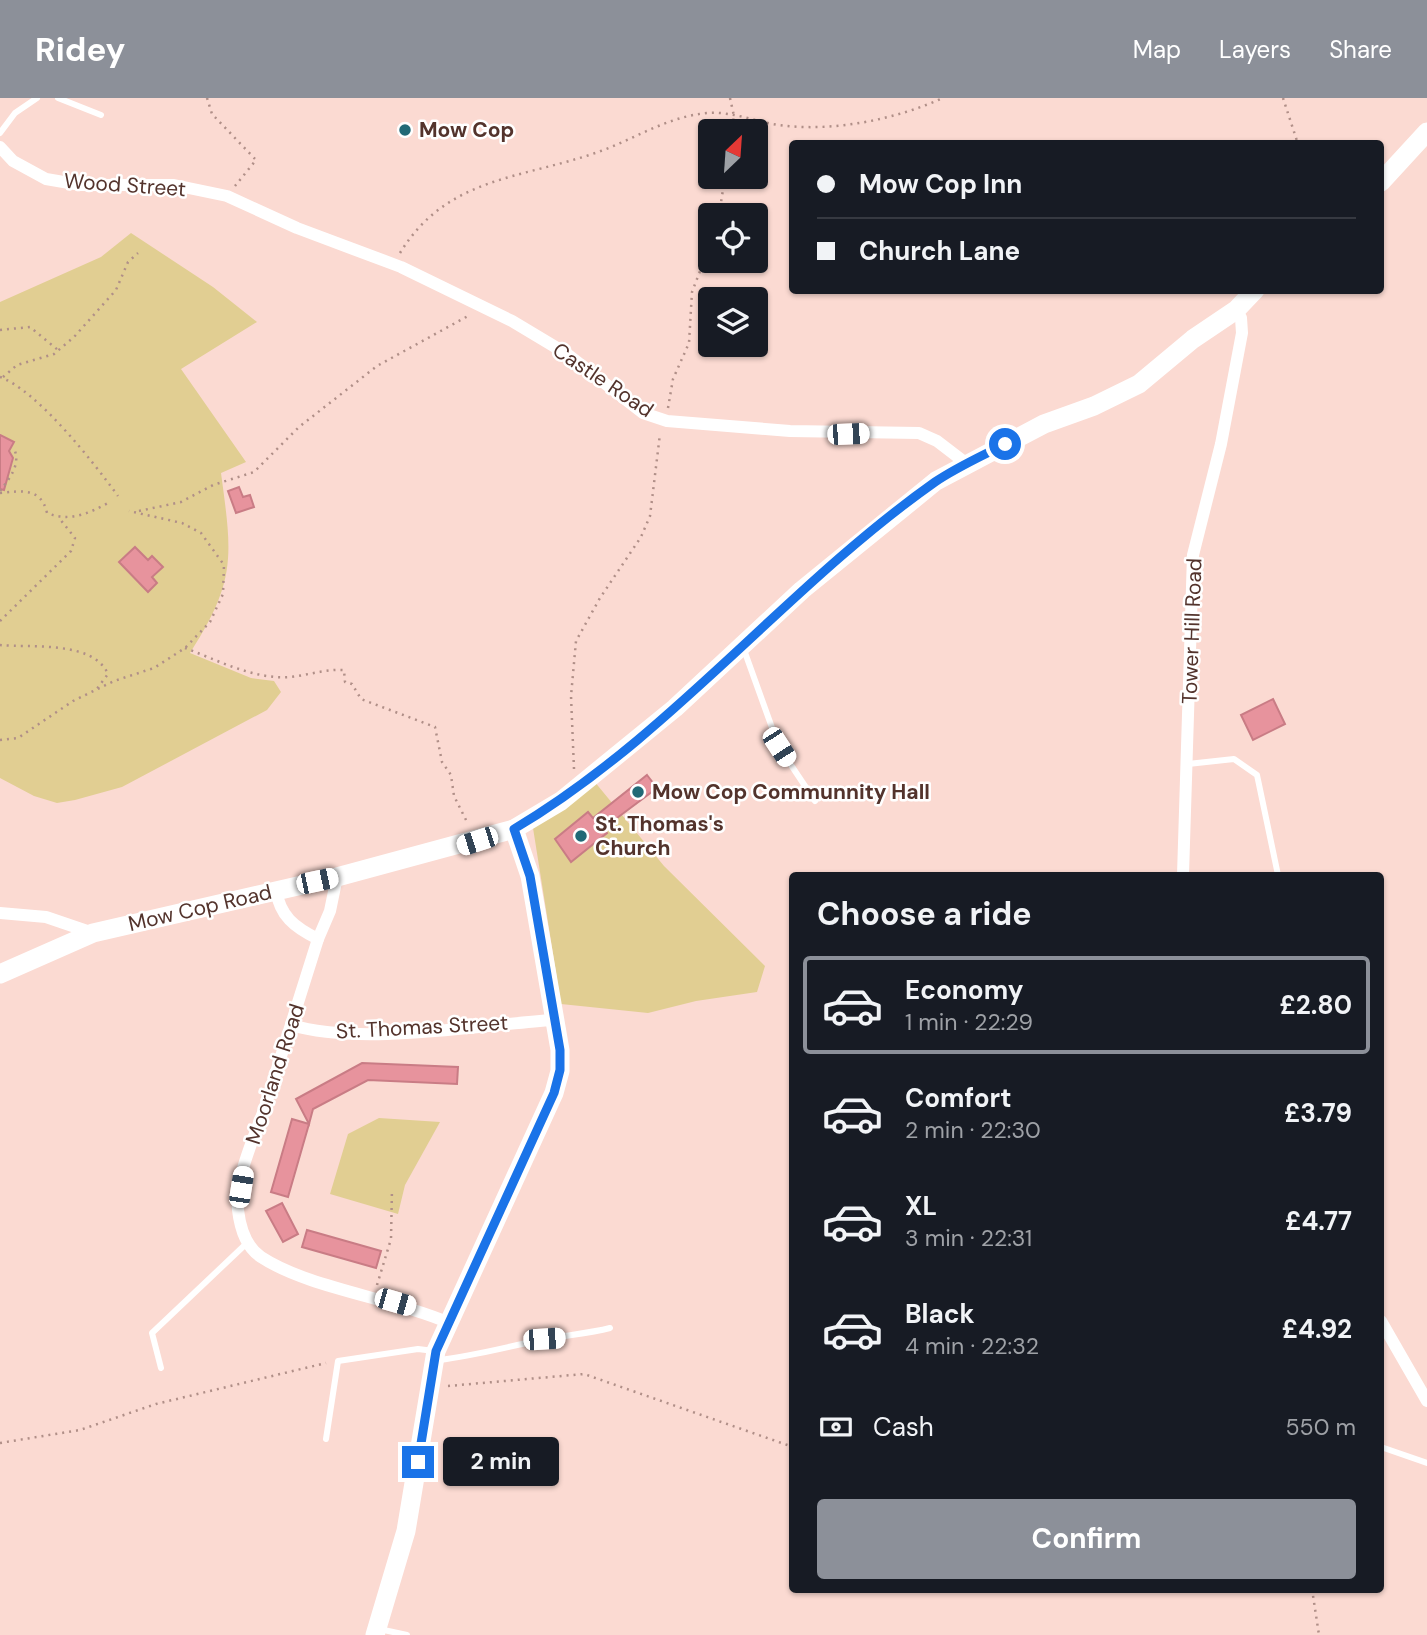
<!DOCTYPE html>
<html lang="en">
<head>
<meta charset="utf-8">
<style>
	:root { --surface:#171b24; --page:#20242c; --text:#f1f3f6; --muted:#9ea1a6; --line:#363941; --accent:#8c9099 }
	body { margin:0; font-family:"DM Sans",sans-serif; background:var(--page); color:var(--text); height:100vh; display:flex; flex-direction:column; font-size:26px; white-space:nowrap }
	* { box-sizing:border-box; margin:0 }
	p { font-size:23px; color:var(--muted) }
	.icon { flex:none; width:38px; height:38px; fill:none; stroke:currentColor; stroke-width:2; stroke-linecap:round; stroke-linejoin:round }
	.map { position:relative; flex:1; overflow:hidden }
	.sheet { position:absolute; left:789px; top:774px; width:595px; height:721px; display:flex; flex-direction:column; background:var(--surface); border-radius:7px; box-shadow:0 2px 5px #0004 }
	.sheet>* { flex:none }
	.top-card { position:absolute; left:789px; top:42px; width:595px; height:154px; border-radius:7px; box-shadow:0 2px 5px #0004; display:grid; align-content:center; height:154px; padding:0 28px; background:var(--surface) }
	.needle { width:46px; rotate:25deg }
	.controls { position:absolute; left:698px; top:21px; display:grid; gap:14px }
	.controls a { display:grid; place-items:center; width:70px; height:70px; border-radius:7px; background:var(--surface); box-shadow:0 2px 5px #0004; font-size:35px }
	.end { position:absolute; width:32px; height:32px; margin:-16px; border:9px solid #1a73e8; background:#fff; box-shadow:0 0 0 4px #fff }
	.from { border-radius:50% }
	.bubble { position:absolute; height:49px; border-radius:7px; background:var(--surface); box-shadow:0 2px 5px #0004; font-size:23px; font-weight:700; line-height:49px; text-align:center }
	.car { position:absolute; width:21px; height:42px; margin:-21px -10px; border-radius:9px; box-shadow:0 0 5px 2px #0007; background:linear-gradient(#fff 24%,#345 0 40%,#fff 0 76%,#345 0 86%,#fff 0) }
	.top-card b { display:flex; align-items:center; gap:24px; height:66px; font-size:26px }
	.top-card b+b { border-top:2px solid var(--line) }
	.top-card i { width:18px; height:18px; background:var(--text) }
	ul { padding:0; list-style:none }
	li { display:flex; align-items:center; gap:21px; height:98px; margin:0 14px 10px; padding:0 14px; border:4px solid transparent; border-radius:7px }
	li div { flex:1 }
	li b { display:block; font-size:26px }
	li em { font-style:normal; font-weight:700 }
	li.active { border-color:var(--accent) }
	li>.icon { width:63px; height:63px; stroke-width:1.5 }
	h2 { padding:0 28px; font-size:32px; line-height:84px }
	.pay { display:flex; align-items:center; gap:18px; height:77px; padding:0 28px; font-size:26px }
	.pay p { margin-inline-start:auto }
	.cta { display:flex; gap:14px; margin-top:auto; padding:14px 28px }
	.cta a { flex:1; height:80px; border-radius:7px; background:var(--accent); color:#fff; font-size:28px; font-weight:700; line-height:80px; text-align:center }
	header { display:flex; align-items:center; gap:42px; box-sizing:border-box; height:98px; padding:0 35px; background:var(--accent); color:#fff }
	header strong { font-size:33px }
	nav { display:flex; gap:38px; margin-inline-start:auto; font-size:24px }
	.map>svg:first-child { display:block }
	.green { fill:#e1ce92 }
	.building { fill:#e7939d; stroke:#c97c85; stroke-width:2 }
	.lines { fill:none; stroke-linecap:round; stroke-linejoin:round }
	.path { stroke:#b08f88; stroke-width:2.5; stroke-dasharray:2 5; stroke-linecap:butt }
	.lane { stroke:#fff; stroke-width:6 }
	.street { stroke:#fff; stroke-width:12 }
	.secondary { stroke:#fff; stroke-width:19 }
	.route { stroke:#1a73e8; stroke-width:9 }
	.poi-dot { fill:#216976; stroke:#fff; stroke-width:2.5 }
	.labels { text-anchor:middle; stroke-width:5; stroke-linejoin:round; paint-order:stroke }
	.poi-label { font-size:21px; font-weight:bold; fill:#53332c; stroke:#fff; text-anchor:start }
	.street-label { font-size:21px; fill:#53332c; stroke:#fff }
</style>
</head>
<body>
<header>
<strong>Ridey</strong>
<nav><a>Map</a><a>Layers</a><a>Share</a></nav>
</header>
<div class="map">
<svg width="1427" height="1537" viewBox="0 0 1427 1537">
	<rect width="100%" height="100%" fill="#fbdad2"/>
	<!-- green -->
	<g class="green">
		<path d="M131 135 213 189 257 224 181 271 246 364 221 375C232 457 237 482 190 555L251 580 274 583 281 594 267 612 122 689 75 702 57 705 34 698 0 680V204L101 159Z"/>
		<polygon points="594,683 664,768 765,868 757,894 696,903 648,915 561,906 533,730"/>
		<polygon points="379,1020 440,1024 405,1087 398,1116 330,1096 348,1036"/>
	</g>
	<!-- building -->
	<g class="building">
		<polygon points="0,337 14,344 9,353 13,360 4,392 0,391"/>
		<polygon points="239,389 243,399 250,397 254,409 236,415 228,393"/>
		<polygon points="135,449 148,462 152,458 163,469 152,479 157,485 148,494 119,464"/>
		<polygon points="1273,601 1285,626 1253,642 1241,617"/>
		<polygon points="647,677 657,690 613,723 604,731 607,735 571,764 555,741 588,714 593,720"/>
		<polygon points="362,965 458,969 457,986 368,982 313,1011 309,1026 296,1001"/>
		<polygon points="292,1021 309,1026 288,1099 271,1094"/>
		<polygon points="282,1105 298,1136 283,1144 266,1113"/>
		<polygon points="307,1132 381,1153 376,1170 302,1149"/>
	</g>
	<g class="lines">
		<!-- path -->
		<g class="path">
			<polyline points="207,0 212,16 256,62 235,88"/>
			<polyline points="730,0 734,18 732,33"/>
			<polyline points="1283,0 1298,46"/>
			<polyline points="719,117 725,79"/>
			<path d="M400 155C447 78 522 81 598 54 635 41 668 18 708 15 734 13 761 26 787 28 838 33 896 21 943 0"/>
			<polyline points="0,232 30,229 58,252"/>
			<path d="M0 279C38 293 94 365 118 398"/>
			<polyline points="3,279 17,267 54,256 74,239 116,192 128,164 138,155"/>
			<polyline points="668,310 673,281 689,245 692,194 710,147"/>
			<path d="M0 393C9 381 20 368 15 353"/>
			<path d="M0 395C22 393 41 389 47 415 69 424 88 416 108 405"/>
			<polyline points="139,413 181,404 213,387 254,374 299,329 377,268 468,218"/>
			<polyline points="0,523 71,453 75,440 59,420"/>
			<path d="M0 547C29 550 93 542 108 576L96 592"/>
			<path d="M185 550C217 562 255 582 290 579 309 577 325 571 344 572L345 584 352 586 361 601 435 629 442 664 451 677 454 698 468 726"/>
			<polyline points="0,642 18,640 73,603 114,583 154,570 185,550 210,524 223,496 224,467 201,435 182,425 129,413"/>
			<polyline points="574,671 571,598 576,543 600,500 641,439 650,418 660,336"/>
			<polyline points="377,1187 391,1141 392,1091"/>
			<polyline points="448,1288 584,1276 793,1349"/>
			<polyline points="0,1345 80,1332 156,1306 326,1265"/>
			<polyline points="1312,1491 1319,1537"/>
		</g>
		<!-- lane -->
		<g class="lane">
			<polyline points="58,0 101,17"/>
			<polyline points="0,35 15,15 37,0"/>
			<polyline points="743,549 779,649 815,703"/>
			<polyline points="1188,666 1234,661 1257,677 1278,777"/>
			<path d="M439 1262C474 1258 506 1249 541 1242 564 1237 587 1236 610 1230"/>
			<polyline points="161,1270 152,1235 248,1144"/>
			<polyline points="326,1341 338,1263 418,1251 434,1253"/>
			<polyline points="1381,1349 1427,1365"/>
			<polyline points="379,1531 407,1537"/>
		</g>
		<!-- street -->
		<g class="street">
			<polyline points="0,49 13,63 46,81 81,87 174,87 227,98 297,130 401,169 512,223 567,256 643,315 667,323 790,333 919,335 937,343 967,366"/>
			<polyline points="1183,777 1193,457 1221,346 1242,235 1241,220 1236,212"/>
			<path d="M337 779 330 813 318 841C300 897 283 953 265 1009 254 1040 235 1079 238 1112 240 1129 246 1149 261 1159 308 1190 392 1200 447 1224"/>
			<path d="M276 792C280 818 294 829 318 841"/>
			<polyline points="0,815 46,819 93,835"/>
			<path d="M291 927C362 948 478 927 553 922"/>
			<polyline points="1381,1223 1427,1303"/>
		</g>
		<!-- secondary -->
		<g class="secondary">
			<polyline points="1381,84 1427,34"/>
			<polyline points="0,876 93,835 337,779 514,731 561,703 675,610 802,492 936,383 1044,326 1094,308 1139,286 1193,241 1236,212 1255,192"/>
			<polyline points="375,1537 406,1433 436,1253 554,995 560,973 560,952 530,778 514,731"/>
		</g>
	</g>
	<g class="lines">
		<!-- route -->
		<path class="route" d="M418 1364 436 1253 554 995 560 972V952L530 778 514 731C671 638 786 489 935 384 957 369 982 358 1005 346"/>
	</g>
	<!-- markers -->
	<g class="poi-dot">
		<circle cx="405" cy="32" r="7"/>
		<circle cx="638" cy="694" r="7"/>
		<circle cx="581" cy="738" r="7"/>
	</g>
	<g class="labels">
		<!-- poi labels -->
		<g class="poi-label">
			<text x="419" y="39">Mow Cop</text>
			<text x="652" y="701">Mow Cop Communnity Hall</text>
			<text x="595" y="733">St. Thomas's<tspan x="595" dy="24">Church</tspan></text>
		</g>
		<!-- street labels -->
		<g class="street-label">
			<text transform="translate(125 87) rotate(4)" y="7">Wood Street</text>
			<text transform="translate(603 282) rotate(34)" y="7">Castle Road</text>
			<text transform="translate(1192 533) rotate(-88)" y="7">Tower Hill Road</text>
			<text transform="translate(200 810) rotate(-13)" y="7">Mow Cop Road</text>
			<text transform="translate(422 929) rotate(-3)" y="7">St. Thomas Street</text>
			<text transform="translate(275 976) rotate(-72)" y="7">Moorland Road</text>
		</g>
	</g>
</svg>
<div class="controls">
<a><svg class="needle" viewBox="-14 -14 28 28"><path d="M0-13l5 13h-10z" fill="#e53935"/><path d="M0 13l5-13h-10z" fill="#9ea1a6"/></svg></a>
<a><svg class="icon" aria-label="locate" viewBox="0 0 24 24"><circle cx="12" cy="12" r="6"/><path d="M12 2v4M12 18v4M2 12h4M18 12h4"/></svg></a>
<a><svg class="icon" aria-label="layers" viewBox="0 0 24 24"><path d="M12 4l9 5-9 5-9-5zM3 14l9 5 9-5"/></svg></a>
</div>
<i class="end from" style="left:1005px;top:346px"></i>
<i class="end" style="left:418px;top:1364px"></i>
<div class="bubble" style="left:443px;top:1339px;width:116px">2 min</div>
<i class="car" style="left:848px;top:336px;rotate:88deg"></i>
<i class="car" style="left:779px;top:649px;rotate:147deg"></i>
<i class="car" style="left:477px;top:743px;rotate:252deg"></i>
<i class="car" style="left:317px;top:783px;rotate:78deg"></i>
<i class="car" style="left:241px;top:1089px;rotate:9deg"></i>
<i class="car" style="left:395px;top:1204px;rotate:106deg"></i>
<i class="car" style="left:544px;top:1241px;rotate:86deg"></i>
<div class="top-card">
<b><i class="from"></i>Mow Cop Inn</b>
<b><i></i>Church Lane</b>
</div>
<section class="sheet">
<h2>Choose a ride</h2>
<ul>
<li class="active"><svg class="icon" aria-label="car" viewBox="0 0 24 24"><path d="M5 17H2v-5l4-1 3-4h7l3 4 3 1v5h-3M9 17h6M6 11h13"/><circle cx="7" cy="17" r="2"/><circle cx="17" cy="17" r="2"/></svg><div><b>Economy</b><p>1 min · 22:29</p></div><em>£2.80</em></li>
<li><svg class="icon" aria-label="car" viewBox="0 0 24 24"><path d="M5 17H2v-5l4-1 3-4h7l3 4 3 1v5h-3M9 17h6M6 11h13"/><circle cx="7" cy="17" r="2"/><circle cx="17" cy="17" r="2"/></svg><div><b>Comfort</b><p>2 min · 22:30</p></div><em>£3.79</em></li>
<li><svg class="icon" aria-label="car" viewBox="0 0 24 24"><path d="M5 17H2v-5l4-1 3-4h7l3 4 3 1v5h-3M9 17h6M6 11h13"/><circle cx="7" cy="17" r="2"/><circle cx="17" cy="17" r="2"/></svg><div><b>XL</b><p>3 min · 22:31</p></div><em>£4.77</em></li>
<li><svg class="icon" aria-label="car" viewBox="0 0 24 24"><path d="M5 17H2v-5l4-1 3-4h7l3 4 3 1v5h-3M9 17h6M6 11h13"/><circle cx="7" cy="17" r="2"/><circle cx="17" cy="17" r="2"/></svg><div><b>Black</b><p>4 min · 22:32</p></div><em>£4.92</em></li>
</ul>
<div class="pay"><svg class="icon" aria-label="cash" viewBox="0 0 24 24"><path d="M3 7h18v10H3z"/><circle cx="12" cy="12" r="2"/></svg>Cash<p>550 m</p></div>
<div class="cta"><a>Confirm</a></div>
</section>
</div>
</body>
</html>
